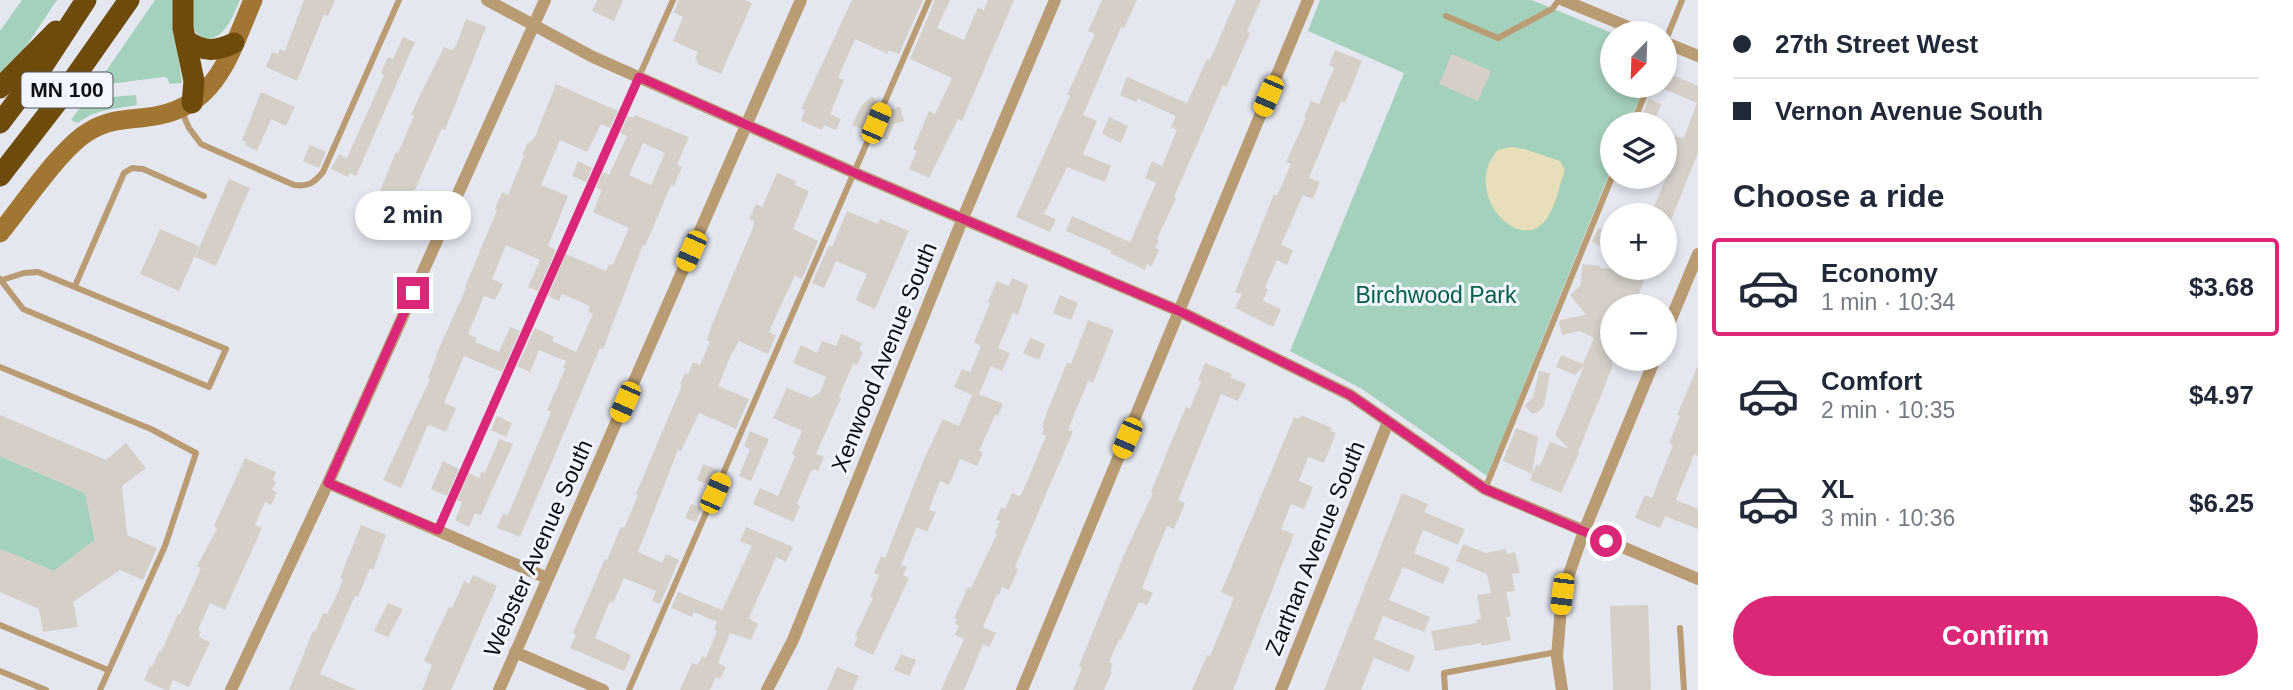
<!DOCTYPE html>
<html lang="en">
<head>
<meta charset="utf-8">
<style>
	:root { --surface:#fff; --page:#f2f2f3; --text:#1f2937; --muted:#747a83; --line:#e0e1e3; --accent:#db2777 }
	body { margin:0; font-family:Arial,sans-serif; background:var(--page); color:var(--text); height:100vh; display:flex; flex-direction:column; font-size:26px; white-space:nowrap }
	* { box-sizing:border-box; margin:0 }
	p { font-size:23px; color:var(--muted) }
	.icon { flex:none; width:38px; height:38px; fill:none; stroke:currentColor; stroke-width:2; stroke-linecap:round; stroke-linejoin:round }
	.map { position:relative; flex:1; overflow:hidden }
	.side { display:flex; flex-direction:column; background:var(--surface); width:595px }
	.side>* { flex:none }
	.banner { display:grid; align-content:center; height:154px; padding:0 35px; background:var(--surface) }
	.needle { width:46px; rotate:203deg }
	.buttons { position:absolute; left:1600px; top:21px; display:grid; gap:14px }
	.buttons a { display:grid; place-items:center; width:77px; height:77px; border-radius:50%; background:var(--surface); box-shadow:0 4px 10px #0003; font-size:35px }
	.end { position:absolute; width:32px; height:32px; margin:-16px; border:9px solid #db2777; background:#fff; box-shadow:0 0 0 4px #fff }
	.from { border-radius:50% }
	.bubble { position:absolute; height:49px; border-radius:24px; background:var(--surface); box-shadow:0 4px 10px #0003; font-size:23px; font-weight:700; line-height:49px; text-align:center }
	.car { position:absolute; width:21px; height:42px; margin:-21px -10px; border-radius:9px; box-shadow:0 0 5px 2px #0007; background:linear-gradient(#f5c518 24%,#345 0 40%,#f5c518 0 76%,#345 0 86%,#f5c518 0) }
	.banner b { display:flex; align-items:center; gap:24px; height:66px; font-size:26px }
	.banner b+b { border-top:2px solid var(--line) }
	.banner i { width:18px; height:18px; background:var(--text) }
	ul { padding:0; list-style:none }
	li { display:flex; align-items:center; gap:21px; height:98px; margin:0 14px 10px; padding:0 21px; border:4px solid transparent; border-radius:7px }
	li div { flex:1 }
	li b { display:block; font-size:26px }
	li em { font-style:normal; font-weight:700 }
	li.active { border-color:var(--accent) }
	li>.icon { width:63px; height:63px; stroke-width:1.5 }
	h2 { padding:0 35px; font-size:32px; line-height:84px }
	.primary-button { display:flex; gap:14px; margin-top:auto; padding:14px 35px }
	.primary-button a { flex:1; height:80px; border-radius:42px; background:var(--accent); color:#fff; font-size:28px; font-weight:700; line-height:80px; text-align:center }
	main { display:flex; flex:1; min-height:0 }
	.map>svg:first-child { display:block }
	.green { fill:#a4d1bb }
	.sand { fill:#e8deb9 }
	.building { fill:#d5cfc8; fill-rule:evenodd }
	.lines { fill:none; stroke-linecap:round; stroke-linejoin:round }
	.lane { stroke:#b99c73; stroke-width:6 }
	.street { stroke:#b99c73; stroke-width:12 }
	.secondary { stroke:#a17633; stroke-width:19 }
	.highway { stroke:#6e4a0b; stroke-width:21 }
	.route { stroke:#db2777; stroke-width:9 }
	.labels { text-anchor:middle; stroke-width:6; stroke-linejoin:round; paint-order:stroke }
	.shield { fill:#f2f5fe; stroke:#525459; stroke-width:2 }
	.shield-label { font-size:21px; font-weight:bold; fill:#0e0f12 }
	.park-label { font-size:23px; fill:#016144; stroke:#f2f5fe }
	.street-label { font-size:23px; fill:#0e0f12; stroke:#f2f5fe }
</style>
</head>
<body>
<main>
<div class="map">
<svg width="1698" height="690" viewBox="0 0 1698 690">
	<rect width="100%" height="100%" fill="#e5e7f0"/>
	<!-- green -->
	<g class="green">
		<polygon points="22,0 57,0 19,57 0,79 0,31"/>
		<polygon points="155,0 174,0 173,21 182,83 170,84 167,78 163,77 110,84 100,80"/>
		<path d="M191 0H240C233 15 227 35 209 39 188 36 192 17 191 0Z"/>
		<polygon points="1320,0 1532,0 1612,33 1612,86 1645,86 1629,124 1612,124 1612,167 1487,476 1362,389 1290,351 1404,73 1308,31"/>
		<path d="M96 86 107 90 111 97 136 95 137 105C115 109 96 109 78 123L71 120Z"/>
		<polygon points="0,456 85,493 95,540 54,571 0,549"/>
	</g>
	<!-- sand -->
	<path class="sand" d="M1511 147 1524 149 1560 161 1565 170C1559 186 1556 207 1545 221 1516 255 1461 189 1498 150Z"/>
	<!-- building -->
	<g class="building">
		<polygon points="304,0 335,0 328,16 324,14 297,81 266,67 272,52 278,54 280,49 285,51"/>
		<polygon points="597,0 623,0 614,21 592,11"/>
		<polygon points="679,0 745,0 752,3 721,74 697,64 698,61 695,60 698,52 673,41 683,17 674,12"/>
		<polygon points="852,0 923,0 899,54 888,50 888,54 855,39 838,78 844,80 830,114 841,119 836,130 824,125 822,130 801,121 805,110 801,109"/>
		<polygon points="935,0 950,0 937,28 964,40 978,7 984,10 988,0 1014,0 962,121 958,119 929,178 909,169 917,151 913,149 929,111 935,114 952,78 910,59"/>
		<polygon points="1102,0 1137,0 1124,28 1121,27 1083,115 1097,121 1083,154 1111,166 1105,182 1067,167 1044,214 1056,219 1050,232 1016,217 1070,96 1067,95 1095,34 1088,31"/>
		<polygon points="1236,0 1261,0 1247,31 1250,33 1226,87 1223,85 1174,197 1176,198 1157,239 1159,240 1155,248 1159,250 1152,266 1147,264 1145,270 1110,253 1112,251 1066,231 1072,216 1130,242 1156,183 1145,178 1152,161 1162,166 1177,130 1171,127 1176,116 1138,99 1136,102 1120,95 1127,77 1187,103 1207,59 1210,60"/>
		<polygon points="466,19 486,27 445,130 442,128 406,210 377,198 396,152 398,153 414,116 411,115 420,95 444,47 452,50 456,46"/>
		<polygon points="403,37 415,42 356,176 350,173 348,177 331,169 339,154 347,158 384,75 381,73 388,57 393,59"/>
		<polygon points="1335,50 1362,61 1345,103 1341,101 1309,178 1320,182 1313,199 1303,195 1281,245 1293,250 1287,265 1277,260 1265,288 1268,289 1263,301 1281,309 1273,327 1235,308 1242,294 1235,292 1274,194 1277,196 1291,164 1286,162 1306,118 1304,117 1311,101 1319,104 1334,68 1329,65"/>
		<polygon points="1452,54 1491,71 1478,101 1439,84"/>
		<polygon points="1664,71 1698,86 1698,153 1664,237 1664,215 1652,212 1674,158 1664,154 1664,131 1681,138 1684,137 1697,103 1664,89"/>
		<polygon points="556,84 618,111 610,128 601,124 587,152 560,140 541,185 568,196 548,246 556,250 538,291 528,287 540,260 506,245 492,279 503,284 495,300 484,296 468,334 477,338 475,342 499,352 510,327 520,331 502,372 464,356 444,403 456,408 446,432 430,425 427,427 401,488 383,480 430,379 428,378 441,344 466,288 465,287 497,210 495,209 502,192 508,195 524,156 522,155 528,142 530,143 535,137"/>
		<polygon points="261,92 295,107 286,126 271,119 257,151 245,145 246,142 242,140"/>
		<polygon points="872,96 878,103 866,131 852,125 861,106"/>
		<polygon points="1649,99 1661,104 1655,119 1643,114"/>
		<polygon points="900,107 904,121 894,124 887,140 876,136 887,110"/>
		<path d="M635 115 689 137 677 164 682 167 674 186 671 185 645 246 643 245 603 349 600 348 520 537 497 528 503 513 508 515 551 412 547 410 565 369 563 368 566 361 539 350 530 372 517 366 535 328 554 337 552 341 576 352 584 334 593 314 588 312 590 306 562 294 559 301 548 296 566 254 606 271 609 264 613 265 629 228 593 212 602 190 596 187 603 172 609 175 627 136 620 133 628 116 634 118ZM643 143 665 153 651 185 629 175Z"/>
		<polygon points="1109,117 1128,126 1121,143 1102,134"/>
		<polygon points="310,145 326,152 319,168 303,161"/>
		<polygon points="578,161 592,168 586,182 572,176"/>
		<polygon points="777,173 796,181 795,185 809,191 793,229 818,241 802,279 795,276 786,294 769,332 776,335 768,354 739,341 731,355 718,386 749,399 736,429 699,413 681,451 678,450 638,552 662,563 666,554 679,560 660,604 652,601 656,591 624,578 613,603 610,601 595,638 631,655 624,671 570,648 576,635 573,633 605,559 607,560 621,527 624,528 638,495 636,494 682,385 680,384 685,373 688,374 693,362 700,365 710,342 707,340 711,327 754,225 754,221 749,219 756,204 762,207"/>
		<polygon points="229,179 250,188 216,266 195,257"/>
		<polygon points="847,211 878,224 880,219 909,231 875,309 856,300 867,274 836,261 824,288 812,283 829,245 832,247"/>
		<polygon points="1598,228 1612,234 1608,250 1592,242"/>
		<polygon points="160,229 199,246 179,291 140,274"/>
		<polygon points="1583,264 1601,266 1600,268 1648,270 1634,306 1612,306 1612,368 1578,452 1579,453 1561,493 1530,480 1536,465 1540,466 1550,442 1569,449 1555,435 1584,366 1575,375 1556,367 1561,355 1583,364 1594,338 1579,331 1562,335 1559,323 1560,320 1586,315 1570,295 1580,286"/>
		<polygon points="1012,278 1028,285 1018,315 1013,313 998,348 1010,353 1002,371 991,366 979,394 1003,404 998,416 995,415 979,451 983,452 977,466 960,459 949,485 940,481 929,510 936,512 927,532 917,527 901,565 907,567 903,575 909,578 873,655 854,646 858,637 855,636 873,598 870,597 879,575 874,573 881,556 885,558 924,459 943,419 959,426 972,395 954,387 962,369 970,372 981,346 974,342 990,303 988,302 997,281 1009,286"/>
		<polygon points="1060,295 1078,303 1071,320 1053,313"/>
		<polygon points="1088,320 1114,330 1093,383 1088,381 1077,408 1068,430 1073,431 1015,567 1018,569 1009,590 1002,587 999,595 997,594 983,627 996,633 989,647 983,644 964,690 941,690 964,639 955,635 959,626 955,624 957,619 954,618 968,587 971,588 997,534 995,533 1000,521 996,520 1001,507 1005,509 1012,493 1019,496 1022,493 1046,436 1042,434 1044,428 1042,427 1047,412 1067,363 1071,364"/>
		<polygon points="841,334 862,343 859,350 863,352 857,365 853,364 839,397 841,398 816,454 824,457 818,471 813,469 810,473 797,504 800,506 793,522 753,504 760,488 778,496 795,456 792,454 802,431 773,418 787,388 811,398 820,392 826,377 793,363 801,345 817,353 822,341 836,346"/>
		<polygon points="1030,338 1045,344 1039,360 1023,353"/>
		<polygon points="1205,363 1232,374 1230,377 1246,384 1238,401 1221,394 1178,500 1185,503 1174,529 1167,526 1142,588 1153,593 1147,605 1139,602 1121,640 1119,639 1109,662 1113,664 1110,671 1112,672 1104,690 1073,690 1082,668 1079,666 1123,557 1153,493 1151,492 1174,435 1186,407 1190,409 1201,382 1198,380"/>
		<polygon points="1698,365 1698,456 1694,454 1676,500 1698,509 1698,529 1665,516 1660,528 1635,518 1645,495 1652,498 1673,445 1669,443 1680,416 1677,415"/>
		<polygon points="1539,371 1550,373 1544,406 1537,413 1532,413 1525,406 1533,397"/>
		<polygon points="0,415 106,460 126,443 146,468 122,486 127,535 157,548 143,580 120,570 73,602 78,627 43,632 39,609 0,592 0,549 54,571 95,540 85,493 0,456"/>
		<polygon points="1301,415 1332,428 1331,431 1336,433 1324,463 1308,457 1299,481 1313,487 1304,509 1291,504 1281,529 1294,534 1233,690 1192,690 1207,655 1210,656 1234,598 1221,592 1294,417 1299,419"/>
		<polygon points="497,416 512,423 506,437 491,430"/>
		<polygon points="1516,428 1538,437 1532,474 1503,461"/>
		<polygon points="750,431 769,439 751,481 739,476 750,449 744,446"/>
		<polygon points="499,439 513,444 481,515 475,513 469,527 455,520 462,502 457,500 469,473 479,478 482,471 485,473"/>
		<polygon points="245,458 276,472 273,480 276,482 272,490 277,492 271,505 265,502 255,525 262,528 225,610 210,603 198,630 201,632 199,637 210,642 189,687 173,680 169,690 165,690 144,680 150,666 152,667 159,651 161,652 178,614 180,615 201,568 197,566 217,529 214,526"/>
		<polygon points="443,461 459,469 447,496 431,489"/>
		<polygon points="703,464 718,470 711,486 697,480"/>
		<polygon points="1402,493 1428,504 1424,512 1465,529 1458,545 1423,530 1414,553 1450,568 1443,584 1403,567 1389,600 1430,617 1424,632 1383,616 1374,639 1415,656 1409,672 1374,658 1361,690 1324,690"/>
		<polygon points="691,504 702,508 696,522 685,518"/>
		<polygon points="361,525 386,535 373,570 370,568 358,597 355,596 320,674 357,690 289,690 313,631 315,632 323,613 327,614 333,603 343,580 340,578"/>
		<polygon points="746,527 793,547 786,562 776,557 749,618 758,624 751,640 730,633 718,663 726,667 720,679 716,677 710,690 680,690 692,663 698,665 702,656 706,658 717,631 714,629 717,622 694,612 692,617 671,608 678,592 722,610 752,546 740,541"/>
		<polygon points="1463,544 1486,553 1505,549 1507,554 1515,552 1520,573 1512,574 1515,591 1506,592 1511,616 1506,617 1511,640 1482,646 1481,643 1435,651 1431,631 1477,623 1476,620 1481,619 1477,595 1491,593 1487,574 1456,561"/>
		<polygon points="473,575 497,586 451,690 422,690 432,665 424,661 433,641 449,607 452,608 464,581 469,584"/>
		<polygon points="388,603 403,609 388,637 374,631"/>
		<polygon points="1648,605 1651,690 1613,690 1610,606"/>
		<polygon points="901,654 916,660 909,676 894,670"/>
		<polygon points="837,667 859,676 853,690 827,690"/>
	</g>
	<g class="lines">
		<!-- lane -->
		<g class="lane">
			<polyline points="1446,16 1498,38 1552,9 1559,0"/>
			<polyline points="1665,42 1682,0"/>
			<path d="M182 112 189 128 201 144 294 185C308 187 314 183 323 172L399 0"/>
			<polyline points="1633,124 1648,86"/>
			<polyline points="0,279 23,309 209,387 226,349 38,272 24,273 2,280"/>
			<polyline points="75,286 124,173 132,168 143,169 204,196"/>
			<polyline points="0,367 151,429 196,453 165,546 100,690"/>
			<polyline points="1485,489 1612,177"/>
			<polyline points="438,530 673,0"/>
			<polyline points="0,625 108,670"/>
			<polyline points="1680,628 1684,690"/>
			<polyline points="0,671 46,690"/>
			<polyline points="629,690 929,0"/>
			<polyline points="1445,690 1444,673 1557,652"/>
		</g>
		<!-- street -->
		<g class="street">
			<polyline points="487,0 593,57 855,173 1179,311 1350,395 1485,489 1698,579"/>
			<polyline points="1563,0 1643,33"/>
			<polyline points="1664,42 1698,56"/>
			<polyline points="1664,336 1698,254"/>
			<polyline points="328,483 547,578"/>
			<polyline points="515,652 603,690"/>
			<polyline points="231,690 328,483 545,0"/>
			<polyline points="499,690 801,0"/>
			<polyline points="767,690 793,640 963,218 1055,0"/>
			<polyline points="1022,690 1308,0"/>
			<polyline points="1281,690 1388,422"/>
			<polyline points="1562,690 1557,657 1562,594 1584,531 1655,359"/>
		</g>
		<!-- secondary -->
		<path class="secondary" d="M0 233C22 206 60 149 88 132 114 116 133 121 160 115 219 103 232 48 253 0"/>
		<!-- highway -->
		<g class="highway">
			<polyline points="183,0 183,28 194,81 192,103"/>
			<path d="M186 40C203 52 215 52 234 43"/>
			<polyline points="0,88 56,31"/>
			<polyline points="0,123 41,69 86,0"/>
			<polyline points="0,176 58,101 129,0"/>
		</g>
	</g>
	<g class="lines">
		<!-- route -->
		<polyline class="route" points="413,293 328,483 438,530 639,77 855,173 1179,311 1350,395 1485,489 1606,541"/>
	</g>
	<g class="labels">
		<!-- shield labels -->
		<rect class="shield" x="21.5" y="72.5" width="91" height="35" rx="5"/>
		<g class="shield-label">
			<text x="67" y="97">MN 100</text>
		</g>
		<!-- park labels -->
		<g class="park-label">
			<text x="1436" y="303">Birchwood Park</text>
		</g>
		<!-- street labels -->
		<g class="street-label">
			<text transform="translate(884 357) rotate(-68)" y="8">Xenwood Avenue South</text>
			<text transform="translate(538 548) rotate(-66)" y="8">Webster Avenue South</text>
			<text transform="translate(1315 548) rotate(-68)" y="8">Zarthan Avenue South</text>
		</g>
	</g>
</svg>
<div class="buttons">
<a><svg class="needle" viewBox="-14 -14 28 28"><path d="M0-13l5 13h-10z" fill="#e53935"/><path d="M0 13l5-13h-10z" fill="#747a83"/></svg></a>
<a><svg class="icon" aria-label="layers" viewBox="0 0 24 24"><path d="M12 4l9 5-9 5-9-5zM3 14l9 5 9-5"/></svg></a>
<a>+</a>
<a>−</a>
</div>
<i class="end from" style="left:1606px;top:541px"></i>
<i class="end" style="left:413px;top:293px"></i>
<div class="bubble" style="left:355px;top:191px;width:116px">2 min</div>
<i class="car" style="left:1268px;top:96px;rotate:203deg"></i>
<i class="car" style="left:876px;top:123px;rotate:23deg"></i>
<i class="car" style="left:691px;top:251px;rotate:204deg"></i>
<i class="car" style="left:625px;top:402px;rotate:204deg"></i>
<i class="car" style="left:1127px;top:438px;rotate:203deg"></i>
<i class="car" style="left:715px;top:493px;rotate:24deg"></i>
<i class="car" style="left:1562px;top:594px;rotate:187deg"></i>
</div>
<section class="side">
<div class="banner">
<b><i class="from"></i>27th Street West</b>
<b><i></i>Vernon Avenue South</b>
</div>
<h2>Choose a ride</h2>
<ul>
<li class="active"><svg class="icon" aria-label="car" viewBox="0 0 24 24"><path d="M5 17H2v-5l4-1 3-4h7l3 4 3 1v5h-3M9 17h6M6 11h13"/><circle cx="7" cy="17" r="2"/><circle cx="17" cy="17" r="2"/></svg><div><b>Economy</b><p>1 min · 10:34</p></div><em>$3.68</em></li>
<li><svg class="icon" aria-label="car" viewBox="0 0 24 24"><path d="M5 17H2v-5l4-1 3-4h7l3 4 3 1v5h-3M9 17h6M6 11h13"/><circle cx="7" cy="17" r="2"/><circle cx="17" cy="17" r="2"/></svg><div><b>Comfort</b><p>2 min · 10:35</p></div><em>$4.97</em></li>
<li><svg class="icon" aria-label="car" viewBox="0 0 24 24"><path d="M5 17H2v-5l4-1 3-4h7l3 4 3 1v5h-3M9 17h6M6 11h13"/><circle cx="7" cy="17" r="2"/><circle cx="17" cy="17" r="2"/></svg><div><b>XL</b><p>3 min · 10:36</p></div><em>$6.25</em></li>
</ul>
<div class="primary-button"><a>Confirm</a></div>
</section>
</main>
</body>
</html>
